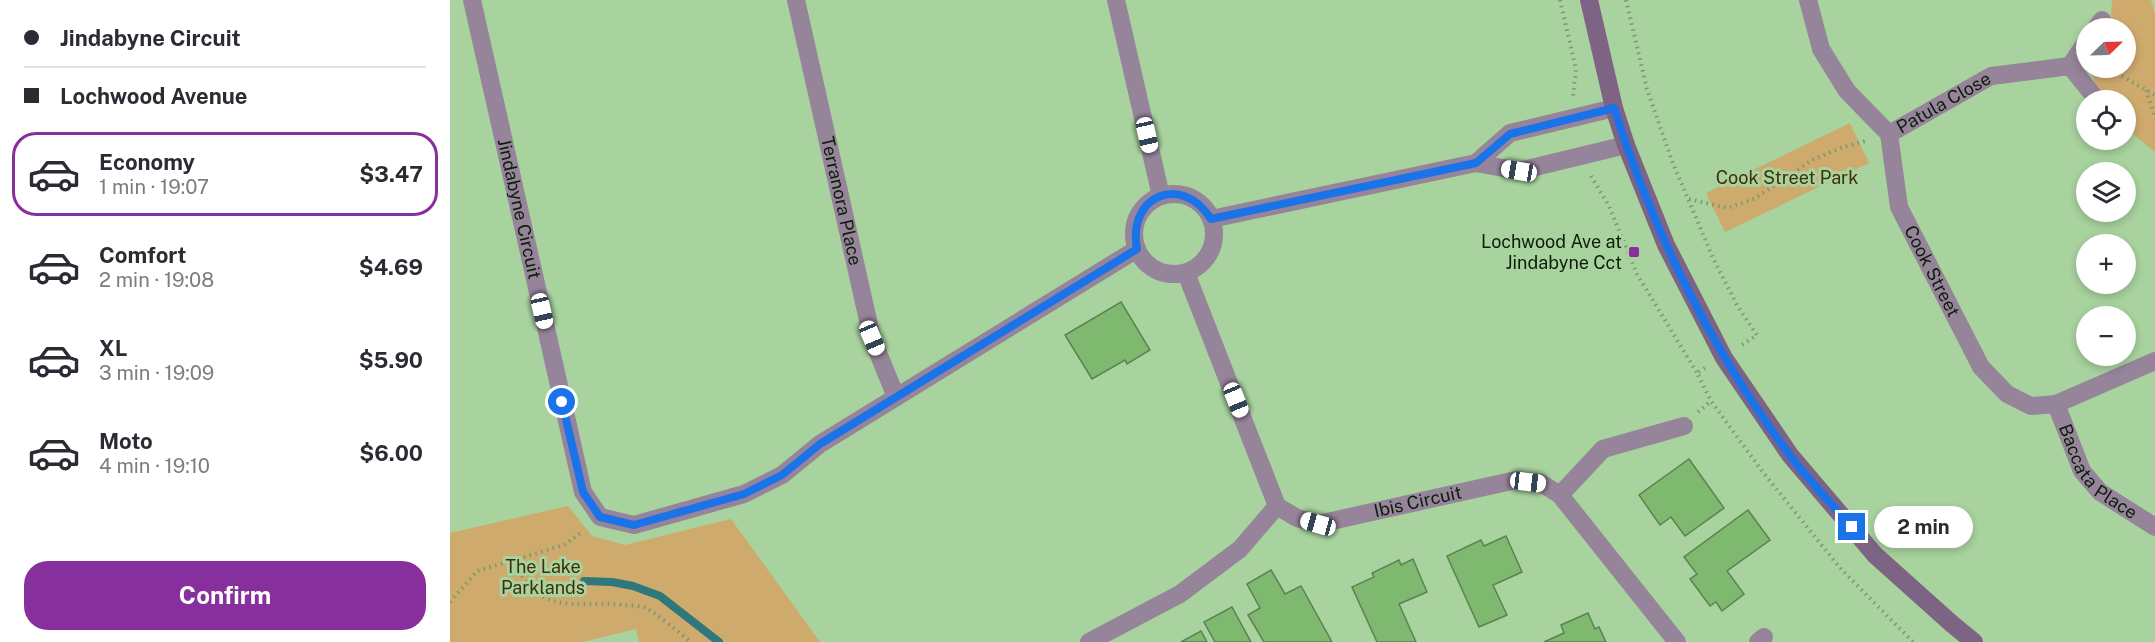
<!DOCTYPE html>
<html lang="en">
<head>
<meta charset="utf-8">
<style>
	:root { --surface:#fff; --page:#f2f2f3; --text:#2b2b33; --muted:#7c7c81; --line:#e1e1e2; --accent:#872f9c }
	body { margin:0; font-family:"Public Sans",sans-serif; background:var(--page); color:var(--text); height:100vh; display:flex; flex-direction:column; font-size:22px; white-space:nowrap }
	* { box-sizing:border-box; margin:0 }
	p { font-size:20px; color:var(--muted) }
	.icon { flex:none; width:33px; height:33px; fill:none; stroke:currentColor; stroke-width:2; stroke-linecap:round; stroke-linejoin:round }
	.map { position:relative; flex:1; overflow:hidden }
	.side { display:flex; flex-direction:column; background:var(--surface); width:450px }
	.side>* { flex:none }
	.banner { display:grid; align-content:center; height:132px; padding:0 24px; background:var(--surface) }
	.needle { width:39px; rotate:67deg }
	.fabs { position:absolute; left:1626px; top:18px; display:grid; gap:12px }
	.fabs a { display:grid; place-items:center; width:60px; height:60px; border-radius:50%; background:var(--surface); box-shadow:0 3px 9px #0003; font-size:30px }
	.end { position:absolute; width:27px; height:27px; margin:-14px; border:8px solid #1a73e8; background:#fff; box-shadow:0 0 0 3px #fff }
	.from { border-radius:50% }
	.bubble { position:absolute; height:42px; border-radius:21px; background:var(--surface); box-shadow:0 3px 9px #0003; font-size:20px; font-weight:700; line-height:42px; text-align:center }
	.car { position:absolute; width:18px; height:36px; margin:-18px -9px; border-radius:8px; box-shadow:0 0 4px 2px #0007; background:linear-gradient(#fff 24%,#345 0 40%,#fff 0 76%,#345 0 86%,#fff 0) }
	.banner b { display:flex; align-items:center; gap:21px; height:57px; font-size:22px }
	.banner b+b { border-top:2px solid var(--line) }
	.banner i { width:15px; height:15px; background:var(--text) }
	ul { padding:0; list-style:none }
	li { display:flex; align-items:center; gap:18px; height:84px; margin:0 12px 9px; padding:0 12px; border:3px solid transparent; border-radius:24px }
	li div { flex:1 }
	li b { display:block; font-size:22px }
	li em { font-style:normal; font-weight:700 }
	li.current { border-color:var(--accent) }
	li>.icon { width:54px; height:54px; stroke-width:1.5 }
	.cta { display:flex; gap:12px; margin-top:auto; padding:12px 24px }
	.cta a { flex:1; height:69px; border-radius:24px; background:var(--accent); color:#fff; font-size:24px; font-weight:700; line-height:69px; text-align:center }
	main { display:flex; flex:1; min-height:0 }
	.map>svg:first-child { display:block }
	.green { fill:#cfaa6d }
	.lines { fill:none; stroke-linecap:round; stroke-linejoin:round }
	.stream { stroke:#2e777a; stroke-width:8 }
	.building { fill:#7fb970; stroke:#5b8251; stroke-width:1.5 }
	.path { stroke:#789a70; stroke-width:4; stroke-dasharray:1.5 4.5; stroke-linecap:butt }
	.street { stroke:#95849a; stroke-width:18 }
	.secondary { stroke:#7e6484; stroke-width:18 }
	.route { stroke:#1a73e8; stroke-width:8 }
	.poi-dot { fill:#872f9c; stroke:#a8d29e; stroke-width:2 }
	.labels { text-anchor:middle; stroke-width:6; stroke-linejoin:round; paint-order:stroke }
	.street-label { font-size:18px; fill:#0d1d09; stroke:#a8d29e }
	.park-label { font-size:18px; fill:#422e08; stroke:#a8d29e }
	.poi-label { font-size:18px; fill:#0d1d09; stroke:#a8d29e; text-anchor:end }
</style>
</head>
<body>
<main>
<section class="side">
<div class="banner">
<b><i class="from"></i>Jindabyne Circuit</b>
<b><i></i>Lochwood Avenue</b>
</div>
<ul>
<li class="current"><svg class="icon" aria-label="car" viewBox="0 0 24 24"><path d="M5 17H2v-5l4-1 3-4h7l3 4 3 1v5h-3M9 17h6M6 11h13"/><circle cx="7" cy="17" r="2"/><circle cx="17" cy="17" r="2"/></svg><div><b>Economy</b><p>1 min · 19:07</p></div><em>$3.47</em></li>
<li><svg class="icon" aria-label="car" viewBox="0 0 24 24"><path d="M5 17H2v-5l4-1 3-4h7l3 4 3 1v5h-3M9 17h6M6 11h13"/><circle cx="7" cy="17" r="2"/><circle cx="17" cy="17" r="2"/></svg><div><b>Comfort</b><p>2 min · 19:08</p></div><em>$4.69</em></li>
<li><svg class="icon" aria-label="car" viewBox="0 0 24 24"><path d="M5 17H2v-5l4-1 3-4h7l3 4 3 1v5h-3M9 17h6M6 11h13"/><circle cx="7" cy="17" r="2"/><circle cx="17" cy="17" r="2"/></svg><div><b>XL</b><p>3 min · 19:09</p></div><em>$5.90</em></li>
<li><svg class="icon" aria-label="car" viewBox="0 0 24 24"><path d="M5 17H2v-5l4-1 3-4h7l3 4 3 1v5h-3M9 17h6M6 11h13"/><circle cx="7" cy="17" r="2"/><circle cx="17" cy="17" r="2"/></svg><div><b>Moto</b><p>4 min · 19:10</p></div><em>$6.00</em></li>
</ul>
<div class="cta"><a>Confirm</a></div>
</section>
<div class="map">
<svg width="1705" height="642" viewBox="0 0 1705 642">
	<rect width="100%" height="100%" fill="#a8d29e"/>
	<!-- green -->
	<g class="green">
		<polygon points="1662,0 1701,0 1705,14 1705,152 1676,128 1676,100 1654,100 1644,83 1643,68 1676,68 1676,28 1660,28"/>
		<polygon points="1400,123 1419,163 1275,232 1256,193"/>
		<polygon points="118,506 142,536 175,545 281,519 370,642 189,642 186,629 133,642 0,642 0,533"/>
	</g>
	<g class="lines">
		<!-- stream -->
		<polyline class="stream" points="134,581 162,582 183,586 210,596 269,642"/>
	</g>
	<!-- building -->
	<g class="building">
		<polygon points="671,302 700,350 677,364 675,360 642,379 615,335"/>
		<polygon points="1239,459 1274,508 1235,536 1221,517 1210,525 1189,495"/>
		<polygon points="1298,510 1320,540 1277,571 1294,594 1272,611 1266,602 1260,606 1240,579 1247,574 1234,557"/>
		<polygon points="1056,536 1072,572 1043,585 1057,615 1029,627 997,556 1031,540 1034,546"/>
		<polygon points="963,559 977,592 949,604 966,642 927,642 902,587 924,577 922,573 949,560 951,565"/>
		<polygon points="821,570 835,594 851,586 882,642 814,642 798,615 810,608 797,584"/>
		<polygon points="782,607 801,642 765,642 754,622"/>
		<polygon points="1138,613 1145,629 1149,627 1156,642 1094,642 1114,633 1111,625"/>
		<polygon points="751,631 757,642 731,642"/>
	</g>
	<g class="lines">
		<!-- path -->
		<g class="path">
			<polyline points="1110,0 1126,69 1123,96"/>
			<polyline points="1176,0 1197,89 1222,161 1263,258 1288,307 1307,335 1292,345"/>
			<polyline points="1650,68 1658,68 1705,95"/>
			<polyline points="1696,90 1705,117"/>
			<polyline points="1141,176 1159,206 1187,274 1247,373"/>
			<polyline points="1239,199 1277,208 1304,199 1362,160 1393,147 1415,141"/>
			<polyline points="1255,368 1247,373 1261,401 1312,471 1390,568 1463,642"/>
			<polyline points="1248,412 1261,401"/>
			<path d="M63 560C91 618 122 600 173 605 180 606 190 605 196 608 204 612 235 636 240 642"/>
			<polyline points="0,602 27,571 114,545 133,531"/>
		</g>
		<!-- street -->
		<g class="street">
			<path id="s1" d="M22 0 133 492 150 517 184 525 294 494 332 475 370 444 687 249"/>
			<path id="s2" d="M346 0 422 338 446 397"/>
			<polyline points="666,0 711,196"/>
			<path id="s3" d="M1358 0 1371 49 1397 91 1439 134 1449 207 1531 367 1557 394 1581 406 1606 404 1705 361"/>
			<polyline points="1646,28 1652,20"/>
			<polyline points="1636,42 1620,66 1647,100"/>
			<path id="s4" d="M1439 134 1541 76 1620 66"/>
			<polyline points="1026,163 1060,133 1164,108"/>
			<circle cx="724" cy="234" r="40"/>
			<polyline points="761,219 1026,163 1069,171 1176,145"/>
			<polyline points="736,273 827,506"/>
			<path id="s5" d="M1606 404 1632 471 1650 492 1705 527"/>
			<polyline points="1110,495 1153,449 1234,426"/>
			<path id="s6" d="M639 642 730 594 790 549 827 506 847 518 868 524 1066 480 1091 483 1110 495 1227 642"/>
			<polyline points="1308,642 1314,637"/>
		</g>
		<!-- secondary -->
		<polyline class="secondary" points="1139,0 1164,108 1176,145 1216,245 1274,358 1340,455 1425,555 1502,624 1524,642"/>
	</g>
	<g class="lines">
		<!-- route -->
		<path class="route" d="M112 402 133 492 150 517 184 525 294 494 332 475 370 444 687 249C677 195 732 173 761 219L1026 163 1060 134 1164 108C1203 231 1262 351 1339 454 1358 480 1381 503 1402 527"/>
	</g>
	<!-- markers -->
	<rect class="poi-dot" x="1178" y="246" width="12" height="12" rx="3"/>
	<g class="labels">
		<!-- street labels -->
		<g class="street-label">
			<text dy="6" stroke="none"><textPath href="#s4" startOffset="63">Patula Close</textPath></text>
			<text dy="6" stroke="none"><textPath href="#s2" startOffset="206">Terranora Place</textPath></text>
			<text dy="6" stroke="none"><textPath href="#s1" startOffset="214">Jindabyne Circuit</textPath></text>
			<text dy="6" stroke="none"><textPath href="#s3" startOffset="306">Cook Street</textPath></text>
			<text dy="6" stroke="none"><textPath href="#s5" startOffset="82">Baccata Place</textPath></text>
			<text dy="6" stroke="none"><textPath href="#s6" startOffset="382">Ibis Circuit</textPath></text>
		</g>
		<!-- park labels -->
		<g class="park-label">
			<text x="1337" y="184">Cook Street Park</text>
			<text x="93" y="573">The Lake<tspan x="93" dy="21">Parklands</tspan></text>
		</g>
		<!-- poi labels -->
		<g class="poi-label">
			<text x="1172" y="248">Lochwood Ave at<tspan x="1172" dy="21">Jindabyne Cct</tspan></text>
		</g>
	</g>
</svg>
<div class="fabs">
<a><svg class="needle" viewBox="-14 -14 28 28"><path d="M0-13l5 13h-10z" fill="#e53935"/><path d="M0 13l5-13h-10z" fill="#7c7c81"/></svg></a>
<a><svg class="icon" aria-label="locate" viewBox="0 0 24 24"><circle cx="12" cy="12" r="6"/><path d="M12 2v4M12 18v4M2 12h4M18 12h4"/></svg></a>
<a><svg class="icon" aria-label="layers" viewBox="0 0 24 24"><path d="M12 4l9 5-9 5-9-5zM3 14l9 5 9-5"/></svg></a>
<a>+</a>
<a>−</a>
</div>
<i class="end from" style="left:112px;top:402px"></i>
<i class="end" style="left:1402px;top:527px"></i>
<div class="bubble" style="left:1424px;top:506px;width:99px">2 min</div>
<i class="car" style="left:697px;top:135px;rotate:167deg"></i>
<i class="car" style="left:1069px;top:171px;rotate:280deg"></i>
<i class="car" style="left:92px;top:311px;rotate:167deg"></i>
<i class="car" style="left:422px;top:338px;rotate:157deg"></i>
<i class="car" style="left:786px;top:400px;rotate:158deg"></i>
<i class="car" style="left:1078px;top:482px;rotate:97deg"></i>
<i class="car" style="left:868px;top:524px;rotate:286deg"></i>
</div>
</main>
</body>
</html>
